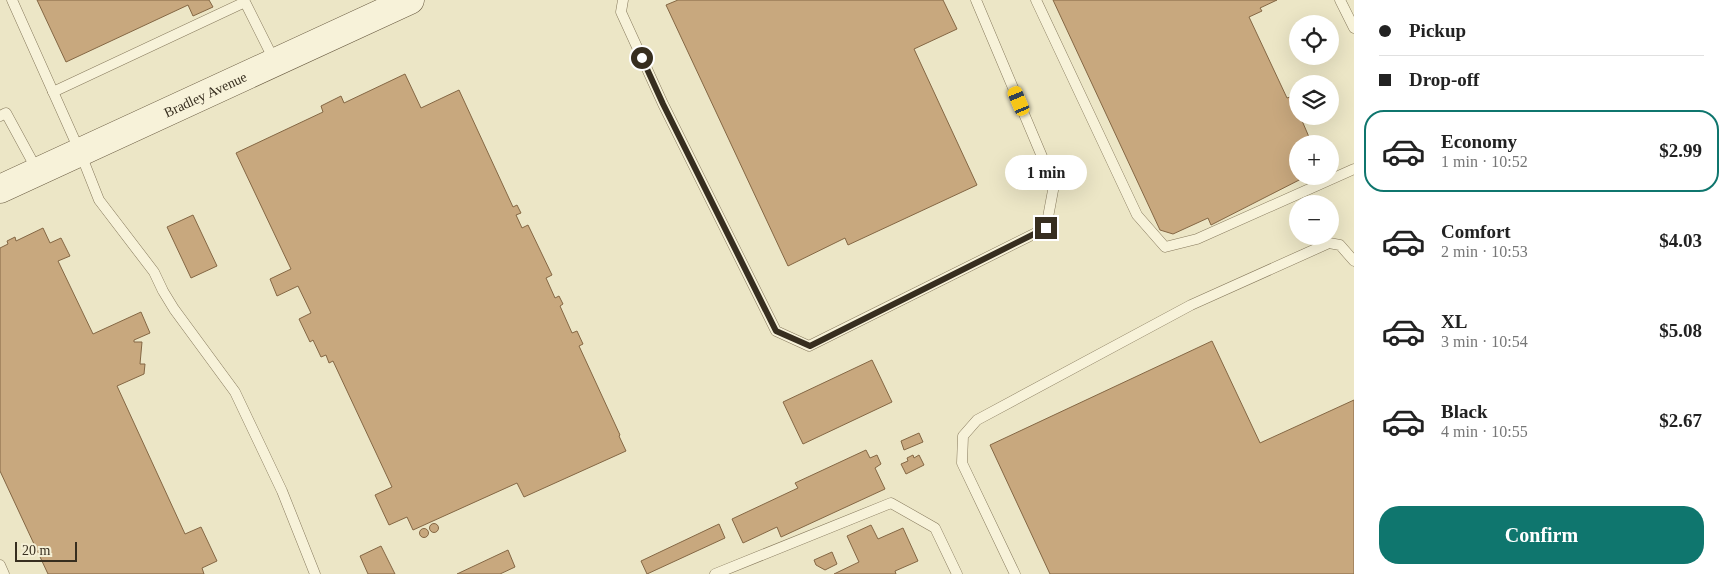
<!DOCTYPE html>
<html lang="en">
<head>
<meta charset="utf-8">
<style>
	:root { --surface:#fff; --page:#f6f6f6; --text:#222; --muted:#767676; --line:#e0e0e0; --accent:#0f766e }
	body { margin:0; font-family:Georgia,serif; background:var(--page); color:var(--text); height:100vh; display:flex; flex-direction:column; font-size:19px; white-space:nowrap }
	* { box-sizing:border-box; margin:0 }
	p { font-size:16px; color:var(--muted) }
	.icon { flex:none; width:28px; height:28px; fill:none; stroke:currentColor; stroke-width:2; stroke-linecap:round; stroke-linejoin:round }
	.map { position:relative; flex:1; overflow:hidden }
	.side { display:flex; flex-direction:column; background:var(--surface); width:375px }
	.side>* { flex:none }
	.guide { display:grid; align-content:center; height:110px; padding:0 25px; background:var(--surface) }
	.tools { position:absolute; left:1289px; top:15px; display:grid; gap:10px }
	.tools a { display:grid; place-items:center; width:50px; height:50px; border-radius:50%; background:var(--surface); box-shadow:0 5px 20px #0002; font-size:25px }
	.scale { position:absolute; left:15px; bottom:12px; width:62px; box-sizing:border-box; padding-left:5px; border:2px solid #372e1f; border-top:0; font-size:14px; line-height:18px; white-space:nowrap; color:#372e1f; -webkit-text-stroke:4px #f4efd5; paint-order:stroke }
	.end { position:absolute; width:22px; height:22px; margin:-11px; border:6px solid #372e1f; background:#fff; box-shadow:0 0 0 2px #fff }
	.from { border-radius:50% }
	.bubble { position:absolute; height:35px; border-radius:18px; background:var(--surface); box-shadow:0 5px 20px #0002; font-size:16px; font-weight:600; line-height:35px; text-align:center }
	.car { position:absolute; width:15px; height:30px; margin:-15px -8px; border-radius:6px; box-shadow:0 0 4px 1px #0007; background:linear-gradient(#f5c518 24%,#345 0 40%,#f5c518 0 76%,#345 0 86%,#f5c518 0) }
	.guide b { display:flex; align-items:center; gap:18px; height:48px; font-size:19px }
	.guide b+b { border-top:1px solid var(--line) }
	.guide i { width:12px; height:12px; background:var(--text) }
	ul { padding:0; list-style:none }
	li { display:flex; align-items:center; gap:15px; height:82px; margin:0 10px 8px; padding:0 15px; border:2px solid transparent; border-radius:20px }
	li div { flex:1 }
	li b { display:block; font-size:19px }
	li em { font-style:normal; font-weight:600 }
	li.on { border-color:var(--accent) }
	li>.icon { width:45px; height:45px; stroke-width:1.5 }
	.action { display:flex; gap:10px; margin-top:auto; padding:10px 25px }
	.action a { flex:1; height:58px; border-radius:20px; background:var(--accent); color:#fff; font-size:20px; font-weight:600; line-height:58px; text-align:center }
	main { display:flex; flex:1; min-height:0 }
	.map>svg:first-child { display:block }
	.building { fill:#c8a87e; stroke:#846744 }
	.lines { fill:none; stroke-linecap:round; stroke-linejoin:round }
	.lane-casing { stroke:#86795c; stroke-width:11 }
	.secondary-casing { stroke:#685a40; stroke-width:29 }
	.lane { stroke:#f7f2d9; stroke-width:10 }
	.secondary { stroke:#f7f2d9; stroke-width:28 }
	.route { stroke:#372e1f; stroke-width:6 }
	.labels { text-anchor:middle; stroke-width:5; stroke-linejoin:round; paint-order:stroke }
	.street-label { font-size:14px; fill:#372e1f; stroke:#f4efd5 }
</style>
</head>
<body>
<main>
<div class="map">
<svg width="1354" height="574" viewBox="0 0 1354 574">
	<rect width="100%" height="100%" fill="#ece6c6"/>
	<!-- building -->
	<g class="building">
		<polygon points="37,0 209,0 213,7 193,16 188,5 66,62"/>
		<polygon points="678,0 943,0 957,29 914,49 977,185 848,245 845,238 788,266 666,5"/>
		<polygon points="1053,0 1277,0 1260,8 1262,11 1249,17 1287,98 1290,97 1298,112 1298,116 1300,116 1312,144 1298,144 1298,176 1307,176 1211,225 1208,218 1173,234 1160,230"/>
		<polygon points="405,74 421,108 459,90 513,207 517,205 521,213 516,215 522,228 528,225 552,275 546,278 555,298 559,296 563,304 560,306 572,333 577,331 583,344 579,346 620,435 619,436 626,451 524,497 517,483 413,530 407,517 389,525 375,495 392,487 333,361 329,363 326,355 321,357 313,340 310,342 299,319 311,313 298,286 277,296 270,279 291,269 236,153 323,112 321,106 341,96 344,103"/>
		<polygon points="193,215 217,266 191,278 167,227"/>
		<polygon points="43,228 50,243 61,238 70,256 58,261 93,334 141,312 150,333 134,340 134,342 142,342 140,364 145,364 144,374 117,386 185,534 201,527 217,561 202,568 204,574 48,574 0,471 0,248 8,244 7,241 15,237 16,241"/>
		<polygon points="1212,341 1260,443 1354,400 1354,574 1050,574 990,445"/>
		<polygon points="872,360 892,402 803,444 783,402"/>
		<polygon points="919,433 923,442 904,450 901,441"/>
		<polygon points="866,450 870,458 877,455 881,464 875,468 885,489 781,537 777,527 743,543 732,519 798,488 795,483"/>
		<polygon points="913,455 914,458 919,455 924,465 906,474 901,464 908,461 907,458"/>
		<circle cx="434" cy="528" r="4.5"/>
		<polygon points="719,524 725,538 647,574 641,561"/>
		<polygon points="871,525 878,539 903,528 918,561 895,571 896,574 834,574 859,562 847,536"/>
		<circle cx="424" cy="533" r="4.5"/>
		<polygon points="381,546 395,574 368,574 360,556"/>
		<polygon points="508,550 515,567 500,574 457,574"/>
		<polygon points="832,552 837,564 825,570 816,565 814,560"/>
	</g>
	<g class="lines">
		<defs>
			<g id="lane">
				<polyline points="12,0 80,152 99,200 154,272 163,291 174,309 235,392 282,491 315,574"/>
				<polyline points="623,0 621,12 663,104 776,331 809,346 1046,228 1054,185 976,0"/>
				<polyline points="1036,0 1137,215 1165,247 1197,239 1354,169"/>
				<polyline points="1340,0 1354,28"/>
				<polyline points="53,92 245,2 275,62"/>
				<polyline points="0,116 6,113 37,170"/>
				<polyline points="0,565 4,574"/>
				<polyline points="715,574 891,503 935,528 957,574"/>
				<polyline points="1015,574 962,463 963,436 977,420 1191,305 1329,243 1340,245 1354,261"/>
			</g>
			<g id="secondary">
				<path id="s1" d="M0 189 410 0"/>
			</g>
		</defs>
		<!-- lane casing -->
		<use href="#lane" class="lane-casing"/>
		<!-- secondary casing -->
		<use href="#secondary" class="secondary-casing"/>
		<!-- lane -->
		<use href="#lane" class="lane"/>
		<!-- secondary -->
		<use href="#secondary" class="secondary"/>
	</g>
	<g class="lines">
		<!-- route -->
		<polyline class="route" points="642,58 663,104 776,331 810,346 1046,228"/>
	</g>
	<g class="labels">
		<!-- street labels -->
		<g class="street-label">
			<text dy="5" stroke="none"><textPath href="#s1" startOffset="226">Bradley Avenue</textPath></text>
		</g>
	</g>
</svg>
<div class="tools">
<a><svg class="icon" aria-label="locate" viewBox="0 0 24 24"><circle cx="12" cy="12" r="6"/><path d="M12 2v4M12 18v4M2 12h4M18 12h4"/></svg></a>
<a><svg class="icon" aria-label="layers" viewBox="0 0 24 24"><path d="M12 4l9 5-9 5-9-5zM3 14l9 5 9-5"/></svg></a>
<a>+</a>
<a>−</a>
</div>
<div class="scale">20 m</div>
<i class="end from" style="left:642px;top:58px"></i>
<i class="end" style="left:1046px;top:228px"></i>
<div class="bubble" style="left:1005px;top:155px;width:82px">1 min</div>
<i class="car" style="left:1019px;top:101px;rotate:337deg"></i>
</div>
<section class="side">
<div class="guide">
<b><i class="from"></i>Pickup</b>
<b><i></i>Drop-off</b>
</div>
<ul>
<li class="on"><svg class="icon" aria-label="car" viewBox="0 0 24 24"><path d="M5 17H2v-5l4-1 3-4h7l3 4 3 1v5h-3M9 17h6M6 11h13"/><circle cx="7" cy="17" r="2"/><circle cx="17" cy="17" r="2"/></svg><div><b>Economy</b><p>1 min · 10:52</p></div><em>$2.99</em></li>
<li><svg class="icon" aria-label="car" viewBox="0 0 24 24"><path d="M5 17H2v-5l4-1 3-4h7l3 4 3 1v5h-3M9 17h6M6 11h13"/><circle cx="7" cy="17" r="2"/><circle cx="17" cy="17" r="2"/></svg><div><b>Comfort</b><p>2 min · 10:53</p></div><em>$4.03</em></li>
<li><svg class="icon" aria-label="car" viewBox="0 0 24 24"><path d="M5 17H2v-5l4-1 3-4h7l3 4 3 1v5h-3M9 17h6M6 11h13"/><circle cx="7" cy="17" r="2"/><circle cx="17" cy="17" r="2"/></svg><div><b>XL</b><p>3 min · 10:54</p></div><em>$5.08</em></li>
<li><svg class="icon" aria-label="car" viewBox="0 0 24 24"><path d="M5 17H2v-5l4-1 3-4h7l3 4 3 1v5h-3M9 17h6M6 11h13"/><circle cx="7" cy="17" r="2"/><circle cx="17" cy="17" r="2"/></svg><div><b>Black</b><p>4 min · 10:55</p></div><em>$2.67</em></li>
</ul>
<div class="action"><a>Confirm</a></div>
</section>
</main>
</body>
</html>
